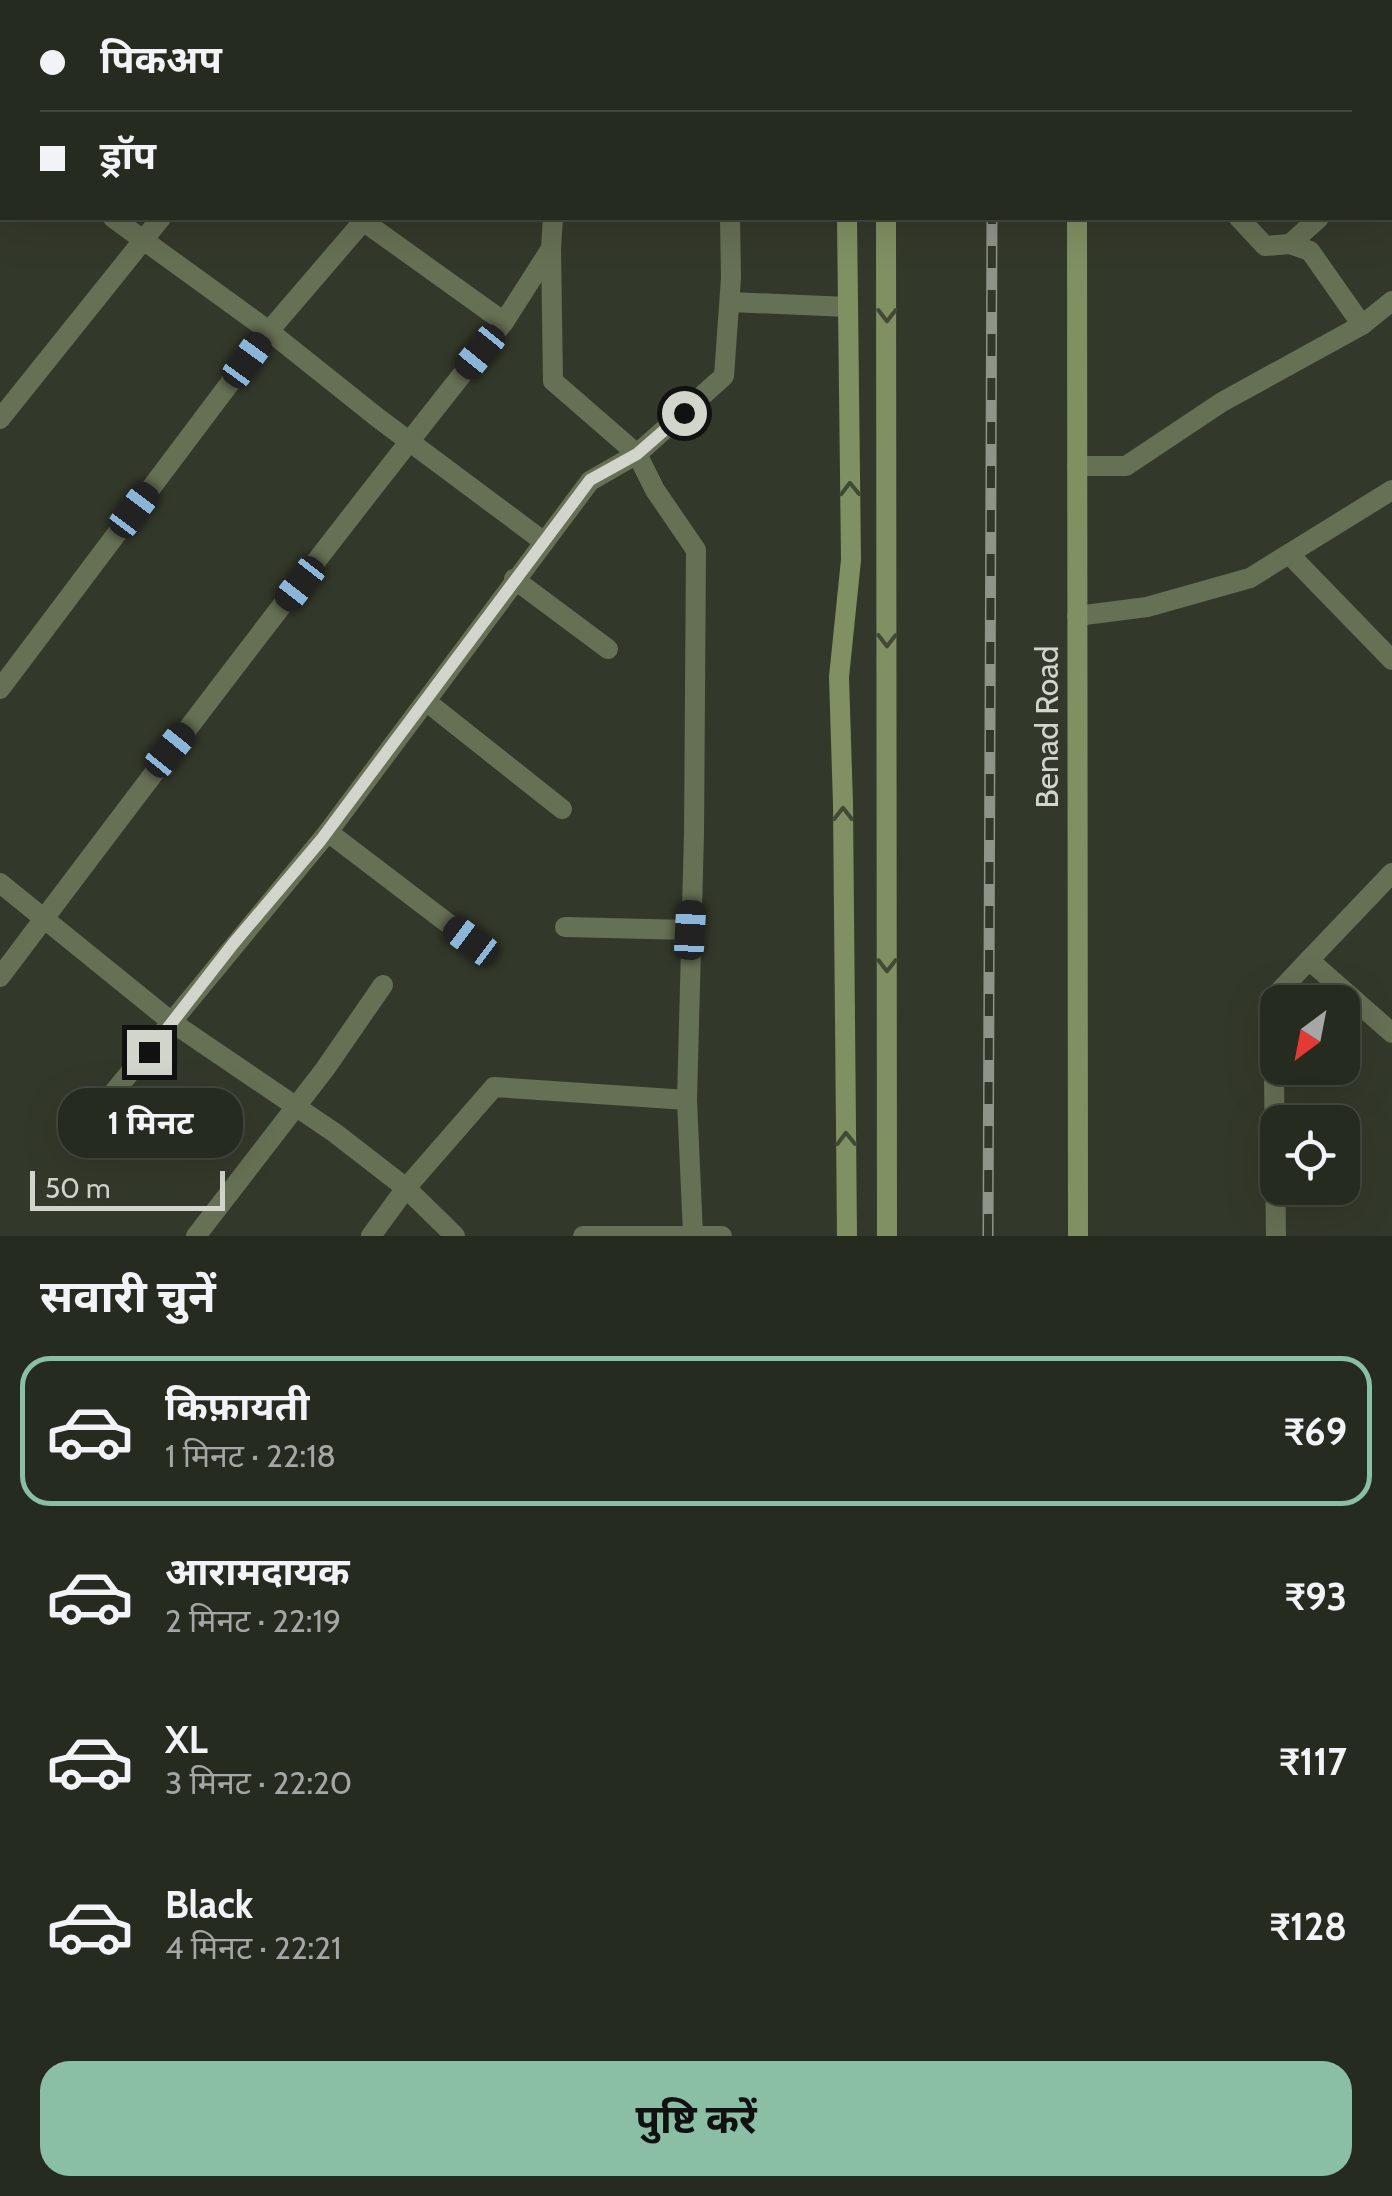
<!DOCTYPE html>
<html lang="hi">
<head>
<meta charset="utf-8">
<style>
	:root { --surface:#262b20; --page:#2e3329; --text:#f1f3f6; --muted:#a4a7a5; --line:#42473e; --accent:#8abfa5 }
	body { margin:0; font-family:Cabin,"Noto Sans Devanagari",sans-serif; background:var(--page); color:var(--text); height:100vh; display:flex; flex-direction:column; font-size:38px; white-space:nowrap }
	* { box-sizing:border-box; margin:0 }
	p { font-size:32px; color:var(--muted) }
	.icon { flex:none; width:55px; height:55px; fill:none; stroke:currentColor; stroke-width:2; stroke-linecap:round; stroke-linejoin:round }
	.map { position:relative; height:1236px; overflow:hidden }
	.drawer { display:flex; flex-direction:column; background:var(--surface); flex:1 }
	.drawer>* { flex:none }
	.guide { position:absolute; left:0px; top:0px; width:1392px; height:220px; box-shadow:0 10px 40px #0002,0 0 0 2px var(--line); display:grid; align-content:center; height:220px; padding:0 40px; background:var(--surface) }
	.needle { width:65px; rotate:212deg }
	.controls { position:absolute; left:1260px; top:985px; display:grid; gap:20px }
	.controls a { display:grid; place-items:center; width:100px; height:100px; border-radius:20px; background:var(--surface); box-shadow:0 10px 40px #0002,0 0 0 2px var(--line); font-size:50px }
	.scale { position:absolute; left:30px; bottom:25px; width:195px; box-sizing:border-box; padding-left:10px; border:5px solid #d1d5cb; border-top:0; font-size:28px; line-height:35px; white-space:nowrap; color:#d1d5cb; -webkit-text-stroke:8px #33392a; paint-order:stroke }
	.end { position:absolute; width:45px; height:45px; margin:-22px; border:12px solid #d1d5cb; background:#111; box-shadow:0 0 0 5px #111 }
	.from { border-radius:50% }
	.bubble { position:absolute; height:70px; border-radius:30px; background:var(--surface); box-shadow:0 10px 40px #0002,0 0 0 2px var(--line); font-size:32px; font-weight:700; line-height:70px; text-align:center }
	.car { position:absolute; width:30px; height:60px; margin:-30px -15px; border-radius:12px; box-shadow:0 0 8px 2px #0007; background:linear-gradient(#222 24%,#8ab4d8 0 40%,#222 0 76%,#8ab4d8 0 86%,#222 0) }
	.guide b { display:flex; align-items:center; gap:35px; height:95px; font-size:38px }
	.guide b+b { border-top:2px solid var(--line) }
	.guide i { width:25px; height:25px; background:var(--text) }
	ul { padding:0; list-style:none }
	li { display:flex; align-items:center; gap:30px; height:150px; margin:0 20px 15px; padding:0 20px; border:5px solid transparent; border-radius:30px }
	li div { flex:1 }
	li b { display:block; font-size:38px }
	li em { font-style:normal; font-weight:700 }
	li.selected { border-color:var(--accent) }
	li>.icon { width:90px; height:90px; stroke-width:1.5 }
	h2 { padding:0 40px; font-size:45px; line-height:120px }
	.cta { display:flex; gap:20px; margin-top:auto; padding:20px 40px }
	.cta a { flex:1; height:115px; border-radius:30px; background:var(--accent); color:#111; font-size:40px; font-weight:700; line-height:115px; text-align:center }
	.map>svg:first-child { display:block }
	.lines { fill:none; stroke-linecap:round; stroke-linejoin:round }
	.street { stroke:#667054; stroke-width:20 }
	.secondary { stroke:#809063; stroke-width:20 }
	.rail-casing { stroke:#8f9488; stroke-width:11 }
	.rail { stroke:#33392a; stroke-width:8; stroke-dasharray:22; stroke-linecap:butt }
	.oneway { stroke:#424a35 }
	.route { stroke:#d1d5cb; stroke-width:12 }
	.labels { text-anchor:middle; stroke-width:8; stroke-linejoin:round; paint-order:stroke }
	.street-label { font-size:32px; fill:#d1d5cb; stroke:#33392a }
</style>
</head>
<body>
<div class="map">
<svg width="1392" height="1236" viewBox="0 0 1392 1236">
	<rect width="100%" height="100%" fill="#33392a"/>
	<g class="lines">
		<!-- street -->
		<g class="street">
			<polyline points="734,0 734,2"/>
			<polyline points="1311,0 1313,2"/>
			<polyline points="76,2 78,0"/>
			<polyline points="223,2 225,0"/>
			<polyline points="377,2 379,0"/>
			<polyline points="534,2 536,0"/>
			<polyline points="557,2 557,0"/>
			<polyline points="0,103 2,99"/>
			<polyline points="1390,106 1392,109"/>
			<polyline points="0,134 2,135"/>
			<polyline points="1390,153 1392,151"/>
			<polyline points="113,218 269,331 378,418 543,541"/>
			<polyline points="553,218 551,248 553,381 637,454 655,490 696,550 694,834 687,1100 693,1234"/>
			<polyline points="1239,218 1265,246 1290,244 1310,251 1362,325"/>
			<polyline points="363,221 504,322"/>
			<polyline points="1290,244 1319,218"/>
			<polyline points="730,302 848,307"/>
			<polyline points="0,419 161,218"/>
			<polyline points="1077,466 1126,466 1222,402 1362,325 1392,301"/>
			<polyline points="1289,554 1392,660"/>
			<polyline points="514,579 608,649"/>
			<polyline points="1077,616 1147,607 1250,578 1392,490"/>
			<polyline points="0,689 269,331 366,218"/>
			<polyline points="427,702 562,809"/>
			<polyline points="328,832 471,941"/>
			<polyline points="1392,873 1309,960 1392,1033"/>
			<polyline points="0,883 173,1023 335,1133 406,1188 455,1236"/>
			<polyline points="565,927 690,930"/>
			<path d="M0 977C165 758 332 537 504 322L550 250"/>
			<polyline points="76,1138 328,832 590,481 637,454 724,376 731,278 730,218"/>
			<polyline points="196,1236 325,1069 383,985"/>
			<polyline points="371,1236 406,1188 494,1087 687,1100"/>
			<polyline points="583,1236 722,1236"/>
			<polyline points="1276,1236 1273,998 1309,960"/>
		</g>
		<!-- secondary -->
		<g class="secondary">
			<polyline points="1076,0 1076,2"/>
			<polyline points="848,2 848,0"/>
			<polyline points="887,2 887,0"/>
			<polyline points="847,218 851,560 839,677 843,804 847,1236"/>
			<polyline points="886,218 887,1236"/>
			<polyline points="1077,218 1078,1236"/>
		</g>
		<defs>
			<g id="rail">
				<polyline points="993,2 993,0"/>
				<polyline points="988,1236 992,218"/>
			</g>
		</defs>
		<!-- rail casing -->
		<use href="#rail" class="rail-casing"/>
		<!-- rail -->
		<use href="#rail" class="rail"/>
	</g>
	<!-- one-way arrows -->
	<defs><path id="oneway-chevron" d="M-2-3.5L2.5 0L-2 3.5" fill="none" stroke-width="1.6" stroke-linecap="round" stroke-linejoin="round" transform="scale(2.5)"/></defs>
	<g class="oneway">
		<use href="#oneway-chevron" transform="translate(887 315) rotate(90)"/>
		<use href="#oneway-chevron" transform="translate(850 489) rotate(-91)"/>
		<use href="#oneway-chevron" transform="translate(887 640) rotate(90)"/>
		<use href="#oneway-chevron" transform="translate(843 814) rotate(-90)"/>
		<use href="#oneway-chevron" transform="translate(887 965) rotate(90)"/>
		<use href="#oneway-chevron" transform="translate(846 1139) rotate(-91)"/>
	</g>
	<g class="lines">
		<!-- route -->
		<polyline class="route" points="149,1052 233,944 321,840 590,480 637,454 684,413"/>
	</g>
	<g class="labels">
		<!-- street labels -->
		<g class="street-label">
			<text transform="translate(1047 727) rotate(-90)" y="11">Benad Road</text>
		</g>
	</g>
</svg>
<div class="controls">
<a><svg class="needle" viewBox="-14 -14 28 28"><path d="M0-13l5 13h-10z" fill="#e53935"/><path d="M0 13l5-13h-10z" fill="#a4a7a5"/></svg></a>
<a><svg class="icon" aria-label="locate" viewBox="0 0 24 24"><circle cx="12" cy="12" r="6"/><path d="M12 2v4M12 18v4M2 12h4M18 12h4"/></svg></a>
</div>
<div class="scale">50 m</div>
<i class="end from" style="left:684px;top:413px"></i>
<i class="end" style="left:149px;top:1052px"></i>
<div class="bubble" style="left:58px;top:1088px;width:185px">1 मिनट</div>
<i class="car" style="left:480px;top:352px;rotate:219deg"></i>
<i class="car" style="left:247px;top:360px;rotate:36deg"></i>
<i class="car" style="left:134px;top:510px;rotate:37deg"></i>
<i class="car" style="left:300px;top:584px;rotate:218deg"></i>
<i class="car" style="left:170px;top:750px;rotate:39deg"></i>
<i class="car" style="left:690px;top:930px;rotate:3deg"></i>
<i class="car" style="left:471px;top:941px;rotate:307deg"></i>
<div class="guide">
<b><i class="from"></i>पिकअप</b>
<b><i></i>ड्रॉप</b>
</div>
</div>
<section class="drawer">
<h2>सवारी चुनें</h2>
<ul>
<li class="selected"><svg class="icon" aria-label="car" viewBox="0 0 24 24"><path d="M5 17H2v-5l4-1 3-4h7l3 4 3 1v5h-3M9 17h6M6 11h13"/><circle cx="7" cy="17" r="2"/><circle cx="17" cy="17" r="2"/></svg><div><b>किफ़ायती</b><p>1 मिनट · 22:18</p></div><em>₹69</em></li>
<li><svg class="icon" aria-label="car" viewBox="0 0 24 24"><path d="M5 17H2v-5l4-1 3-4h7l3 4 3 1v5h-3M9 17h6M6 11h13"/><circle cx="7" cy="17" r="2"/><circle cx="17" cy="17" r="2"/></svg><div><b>आरामदायक</b><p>2 मिनट · 22:19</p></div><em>₹93</em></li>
<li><svg class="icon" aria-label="car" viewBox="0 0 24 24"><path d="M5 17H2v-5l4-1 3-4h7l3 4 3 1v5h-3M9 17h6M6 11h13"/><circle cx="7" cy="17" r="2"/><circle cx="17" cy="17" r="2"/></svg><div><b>XL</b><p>3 मिनट · 22:20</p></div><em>₹117</em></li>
<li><svg class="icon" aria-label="car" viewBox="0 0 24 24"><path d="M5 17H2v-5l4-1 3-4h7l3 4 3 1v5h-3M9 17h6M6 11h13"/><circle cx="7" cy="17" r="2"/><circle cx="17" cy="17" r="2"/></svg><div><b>Black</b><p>4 मिनट · 22:21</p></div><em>₹128</em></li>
</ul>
<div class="cta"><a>पुष्टि करें</a></div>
</section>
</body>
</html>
